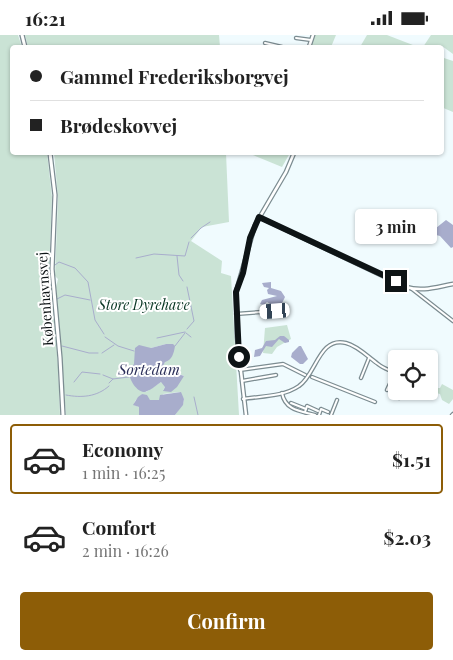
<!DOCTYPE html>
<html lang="en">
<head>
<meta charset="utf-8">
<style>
	:root { --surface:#fff; --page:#f2f2f2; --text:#222; --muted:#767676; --line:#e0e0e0; --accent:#8d5d07 }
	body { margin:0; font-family:"Playfair Display",serif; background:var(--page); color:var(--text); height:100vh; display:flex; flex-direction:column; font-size:19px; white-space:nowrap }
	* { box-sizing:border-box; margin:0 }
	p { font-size:16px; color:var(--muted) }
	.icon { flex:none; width:28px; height:28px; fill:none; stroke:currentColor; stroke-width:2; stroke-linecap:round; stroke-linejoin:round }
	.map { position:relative; height:380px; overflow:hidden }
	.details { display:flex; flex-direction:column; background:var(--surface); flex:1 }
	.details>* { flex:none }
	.top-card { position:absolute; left:10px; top:10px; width:434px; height:110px; border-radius:5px; box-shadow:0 1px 4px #0004; display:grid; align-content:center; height:110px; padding:0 20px; background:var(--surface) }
	.fabs { position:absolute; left:388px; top:315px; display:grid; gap:10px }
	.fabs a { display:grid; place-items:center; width:50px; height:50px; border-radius:5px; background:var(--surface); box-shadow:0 1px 4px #0004; font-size:25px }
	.end { position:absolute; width:22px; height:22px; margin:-11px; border:6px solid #0e1416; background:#fff; box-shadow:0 0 0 2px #fff }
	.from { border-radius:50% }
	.bubble { position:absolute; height:35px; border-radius:5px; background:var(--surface); box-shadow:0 1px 4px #0004; font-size:16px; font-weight:700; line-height:35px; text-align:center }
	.car { position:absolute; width:15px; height:30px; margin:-15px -8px; border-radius:6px; box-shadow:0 0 4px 1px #0007; background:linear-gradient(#fff 24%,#345 0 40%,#fff 0 76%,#345 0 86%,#fff 0) }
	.top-card b { display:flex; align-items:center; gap:18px; height:48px; font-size:19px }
	.top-card b+b { border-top:1px solid var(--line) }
	.top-card i { width:12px; height:12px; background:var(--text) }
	ul { padding:9px 0 0; list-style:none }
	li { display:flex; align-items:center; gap:15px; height:70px; margin:0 10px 8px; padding:0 10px; border:2px solid transparent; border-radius:5px }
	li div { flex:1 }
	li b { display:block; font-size:19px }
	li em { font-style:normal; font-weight:700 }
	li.current { border-color:var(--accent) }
	li>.icon { width:45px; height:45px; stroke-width:1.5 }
	.cta { display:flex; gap:10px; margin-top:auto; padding:10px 20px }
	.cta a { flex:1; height:58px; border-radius:5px; background:var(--accent); color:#fff; font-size:20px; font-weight:700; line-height:58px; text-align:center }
	.status { display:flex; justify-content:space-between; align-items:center; height:35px; padding:0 25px; background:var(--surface); direction:ltr }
	.status svg { height:14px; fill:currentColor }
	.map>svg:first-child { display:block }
	.green { fill:#cae3d5; fill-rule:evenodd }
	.water { fill:#a8adcc }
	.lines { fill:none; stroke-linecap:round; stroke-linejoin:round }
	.stream { stroke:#a8adcc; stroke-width:1 }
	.minor-casing { stroke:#7c8c91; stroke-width:4.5 }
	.tertiary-casing { stroke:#7c8c91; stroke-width:5 }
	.secondary-casing { stroke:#7c8c91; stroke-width:5.5 }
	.minor { stroke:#fff; stroke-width:2 }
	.tertiary { stroke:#fff; stroke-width:2.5 }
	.secondary { stroke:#fff; stroke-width:3 }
	.route { stroke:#0e1416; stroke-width:6 }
	.labels { text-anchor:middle; stroke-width:4; stroke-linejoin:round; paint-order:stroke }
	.street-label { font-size:14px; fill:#0e1416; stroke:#fff }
	.park-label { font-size:14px; font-style:italic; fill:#063421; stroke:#fff }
	.water-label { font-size:15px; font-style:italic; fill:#2a2e58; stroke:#fff }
</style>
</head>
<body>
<div class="status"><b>16:21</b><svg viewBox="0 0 49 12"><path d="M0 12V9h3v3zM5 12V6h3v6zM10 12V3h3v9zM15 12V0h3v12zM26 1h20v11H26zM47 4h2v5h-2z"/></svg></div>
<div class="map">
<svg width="453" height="380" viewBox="0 0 453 380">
	<rect width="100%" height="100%" fill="#f0fbfe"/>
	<!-- green -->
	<g class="green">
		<polygon points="0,0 18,0 22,12 12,12 12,118 47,118 52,162 49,239 58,330 60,380 0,380"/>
		<polygon points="25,0 219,0 220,12 28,12"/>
		<polygon points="314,0 336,0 331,12 311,12"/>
		<polygon points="367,0 387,0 418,12 360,12"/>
		<polygon points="431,0 453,0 453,19 442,11 439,12 423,12"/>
		<polygon points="441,22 453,26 453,77 441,72"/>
		<path d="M54 118H226L229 187 202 192 191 206 222 226 221 238 231 241 239 380H175L183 369 184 364 180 357 163 359 160 365H150L142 359 135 366 134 370 139 372V380H66L56 252 58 244 55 241 58 163ZM166 309 165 327 163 330 166 335 173 336 184 341 163 355 165 352V349L161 347 146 357 129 335 151 313Z"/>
		<polygon points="248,118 290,118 282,132"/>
		<polygon points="287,290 291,304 277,312 272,319 263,318 265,293"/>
		<polygon points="442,349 453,355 453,364 449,369 442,365 440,359 436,358 437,353 440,353"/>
	</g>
	<!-- water -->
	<g class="water">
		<polygon points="446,185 453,190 453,212 451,213 440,201 432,199 431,197"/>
		<polygon points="271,247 271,253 281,256 285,262 282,268 276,269 277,272 275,272 267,267 264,270 260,269 262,265 277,261 268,259 267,255 269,253 264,252 262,248"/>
		<polygon points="280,301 284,301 289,305 289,307 285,308 279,304 272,312 266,311 260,321 254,322 255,315 262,313 266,306 275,305"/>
		<path d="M166 309H173L175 311C174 318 172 325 165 327L163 331 167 335 184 341 177 352 171 357 163 356 165 352 161 347C157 350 148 357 144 357 135 356 128 342 129 335L134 329 135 313 139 310 151 313Z"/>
		<polygon points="299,311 301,311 308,324 303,329 300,329 291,322 292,318"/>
		<polygon points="181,357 184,364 183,370 175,380 139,380 139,372 133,370 138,362 142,359 147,360 150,365 159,365 160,360"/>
	</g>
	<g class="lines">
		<!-- stream -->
		<g class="stream">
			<polyline points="191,203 201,193 210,187"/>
			<polyline points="177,221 179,240 183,246"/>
			<polyline points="136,223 154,219 185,221 189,207"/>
			<polyline points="55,230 59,227 75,233 88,247 95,285 104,299"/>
			<polyline points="187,252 194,286 187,294"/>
			<polyline points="57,264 65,260 90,265"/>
			<polyline points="186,298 191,302"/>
			<polyline points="105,302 118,311 134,316"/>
			<polyline points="157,303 185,297"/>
			<polyline points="46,308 55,310"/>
			<polyline points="62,311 89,318 98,318"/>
			<polyline points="175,311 185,298"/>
			<polyline points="102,318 114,310"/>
			<polyline points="103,340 113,344 129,342"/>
			<polyline points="74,347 82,337 100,339"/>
			<polyline points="109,348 113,344"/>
			<path d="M66 360C81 363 97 362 109 351"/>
			<polyline points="194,362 198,380"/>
		</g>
		<defs>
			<g id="minor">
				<polyline points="296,3 311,5"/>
				<polyline points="265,8 282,12"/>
				<polyline points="412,254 453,286"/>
				<polyline points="236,279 275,276"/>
				<polyline points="240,335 283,329 305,340"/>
				<polyline points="312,342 375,367"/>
				<polyline points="361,343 369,323"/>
				<polyline points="242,346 276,340"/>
				<path d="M282 358C285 375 300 376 315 380"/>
				<polyline points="399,363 402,356"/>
				<path d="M243 364C261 361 283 362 299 351 316 340 319 301 346 308 358 311 368 322 378 329 383 333 389 335 395 338L387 355"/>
				<polyline points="291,368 306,374"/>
				<polyline points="305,377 307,371 318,376"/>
				<polyline points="319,380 321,374 328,377"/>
				<polyline points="331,380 337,365"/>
				<polyline points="452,380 453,379"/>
			</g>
			<g id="tertiary">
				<polyline points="309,12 313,0"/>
				<path d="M259 182 406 252C422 257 436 252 453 249"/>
				<polyline points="246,380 237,302 236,257 255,190 286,137 294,118"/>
			</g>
			<g id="secondary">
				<polyline points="22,0 25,12"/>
				<polyline points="50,118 55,160 52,234 60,323 63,380"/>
			</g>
		</defs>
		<!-- minor casing -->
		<use href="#minor" class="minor-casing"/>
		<!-- tertiary casing -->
		<use href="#tertiary" class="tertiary-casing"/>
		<!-- secondary casing -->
		<use href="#secondary" class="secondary-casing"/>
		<!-- minor -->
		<use href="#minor" class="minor"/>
		<!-- tertiary -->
		<use href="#tertiary" class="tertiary"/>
		<!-- secondary -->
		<use href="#secondary" class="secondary"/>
	</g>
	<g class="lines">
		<!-- route -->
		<polyline class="route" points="239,322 236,257 243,238 250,203 259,182 396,246"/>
	</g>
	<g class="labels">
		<!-- street labels -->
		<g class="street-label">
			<text transform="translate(45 264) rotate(-94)" y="5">Københavnsvej</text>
		</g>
		<!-- park labels -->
		<g class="park-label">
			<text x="144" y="275">Store Dyrehave</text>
		</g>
		<!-- water labels -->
		<g class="water-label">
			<text x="149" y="340">Sortedam</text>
		</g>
	</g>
</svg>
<div class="fabs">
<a><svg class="icon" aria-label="locate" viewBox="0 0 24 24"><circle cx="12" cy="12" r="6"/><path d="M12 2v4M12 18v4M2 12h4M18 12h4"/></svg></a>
</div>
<i class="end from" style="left:239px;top:322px"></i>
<i class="end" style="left:396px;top:246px"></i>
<div class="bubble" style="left:355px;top:174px;width:82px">3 min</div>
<i class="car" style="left:275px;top:276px;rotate:266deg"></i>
<div class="top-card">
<b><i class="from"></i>Gammel Frederiksborgvej</b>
<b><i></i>Brødeskovvej</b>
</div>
</div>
<section class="details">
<ul>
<li class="current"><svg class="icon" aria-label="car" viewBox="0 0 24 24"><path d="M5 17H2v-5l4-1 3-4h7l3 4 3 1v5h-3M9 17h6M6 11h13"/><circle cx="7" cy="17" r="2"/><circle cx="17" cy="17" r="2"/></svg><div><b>Economy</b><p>1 min · 16:25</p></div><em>$1.51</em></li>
<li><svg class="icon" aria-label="car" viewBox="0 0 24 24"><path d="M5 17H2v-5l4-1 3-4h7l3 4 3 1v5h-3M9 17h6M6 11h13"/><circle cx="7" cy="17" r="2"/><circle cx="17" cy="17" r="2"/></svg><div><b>Comfort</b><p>2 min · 16:26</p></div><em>$2.03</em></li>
</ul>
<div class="cta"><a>Confirm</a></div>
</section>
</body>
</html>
